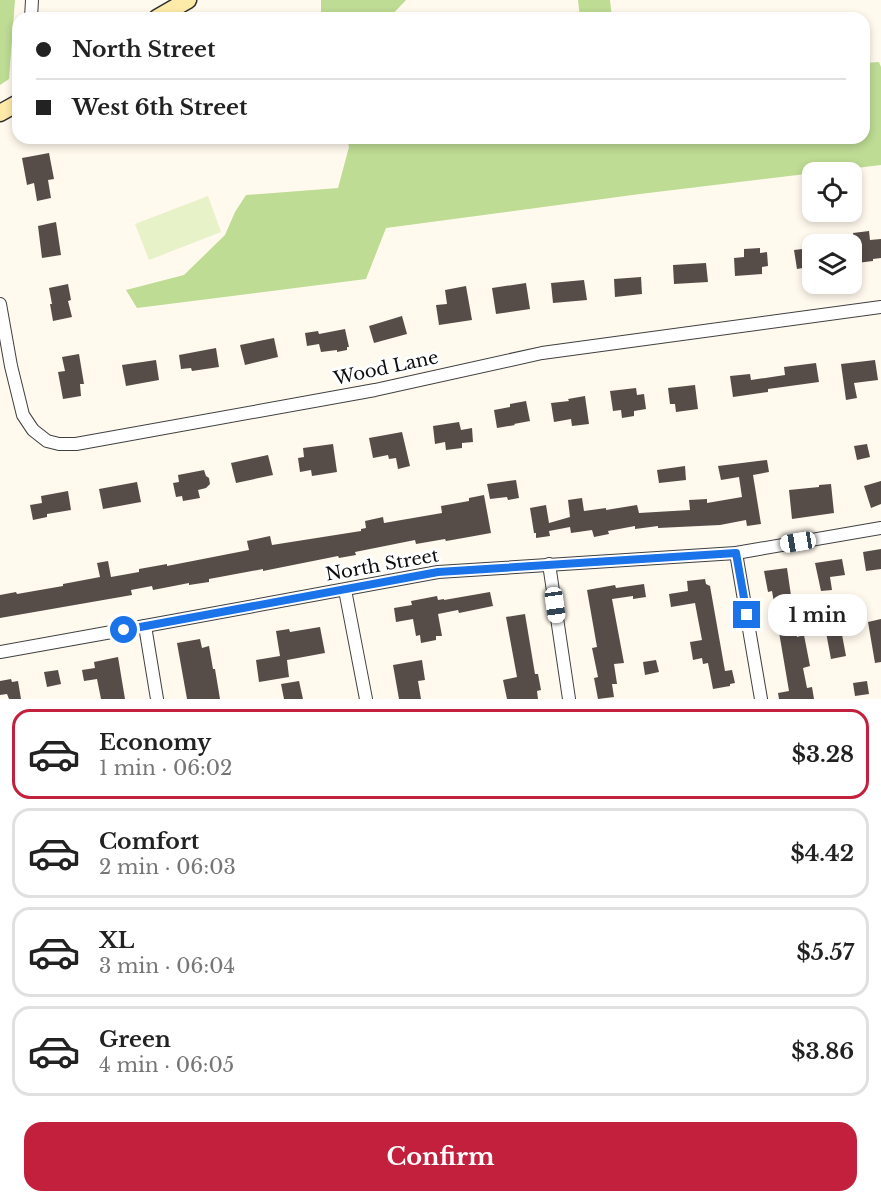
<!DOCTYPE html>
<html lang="en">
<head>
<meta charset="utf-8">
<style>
	:root { --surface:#fff; --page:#f2f2f2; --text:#222; --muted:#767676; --line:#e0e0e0; --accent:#c2203c }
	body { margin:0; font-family:"Libre Baskerville",serif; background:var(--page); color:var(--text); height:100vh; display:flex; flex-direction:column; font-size:22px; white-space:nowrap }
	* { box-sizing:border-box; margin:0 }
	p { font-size:20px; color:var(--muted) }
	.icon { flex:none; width:33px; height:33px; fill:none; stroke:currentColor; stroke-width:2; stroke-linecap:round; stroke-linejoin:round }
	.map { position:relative; height:699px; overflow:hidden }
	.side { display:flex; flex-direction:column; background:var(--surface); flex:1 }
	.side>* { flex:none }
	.top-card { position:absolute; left:12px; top:12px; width:858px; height:132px; border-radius:18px; box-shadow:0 3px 9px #0003; display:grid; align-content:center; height:132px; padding:0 24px; background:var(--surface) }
	.fabs { position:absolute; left:802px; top:162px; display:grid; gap:12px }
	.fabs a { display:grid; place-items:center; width:60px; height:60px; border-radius:12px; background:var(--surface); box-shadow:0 3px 9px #0003; font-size:30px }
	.end { position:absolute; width:27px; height:27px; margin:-14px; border:8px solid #1a73e8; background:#fff; box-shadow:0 0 0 3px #fff }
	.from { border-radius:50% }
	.bubble { position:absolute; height:42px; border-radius:18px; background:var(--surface); box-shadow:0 3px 9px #0003; font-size:20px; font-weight:700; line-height:42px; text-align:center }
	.car { position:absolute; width:18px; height:36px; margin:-18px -9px; border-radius:8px; box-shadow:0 0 4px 2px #0007; background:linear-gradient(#fff 24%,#345 0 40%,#fff 0 76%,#345 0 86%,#fff 0) }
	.top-card b { display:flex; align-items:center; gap:21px; height:57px; font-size:22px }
	.top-card b+b { border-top:2px solid var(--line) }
	.top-card i { width:15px; height:15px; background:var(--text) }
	ul { padding:10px 0 0; list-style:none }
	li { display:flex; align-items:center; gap:18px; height:90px; margin:0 12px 9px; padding:0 12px; border:3px solid var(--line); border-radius:18px }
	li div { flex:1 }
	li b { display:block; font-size:22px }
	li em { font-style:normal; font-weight:700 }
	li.on { border-color:var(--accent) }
	li>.icon { width:54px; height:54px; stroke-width:1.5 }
	.primary-button { display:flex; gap:12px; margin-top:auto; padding:12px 24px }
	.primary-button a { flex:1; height:69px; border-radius:18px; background:var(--accent); color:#fff; font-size:24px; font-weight:700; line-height:69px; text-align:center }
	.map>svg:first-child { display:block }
	.forest { fill:#bedc94 }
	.pitch { fill:#e8f2c8 }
	.building { fill:#564d49 }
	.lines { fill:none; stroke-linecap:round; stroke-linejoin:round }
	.street-casing { stroke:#404040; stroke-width:14 }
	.secondary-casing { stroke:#2f2f2f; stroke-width:19 }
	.street { stroke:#fff; stroke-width:12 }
	.secondary { stroke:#ffeba9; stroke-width:16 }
	.route { stroke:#1a73e8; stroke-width:8 }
	.labels { text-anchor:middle; stroke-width:6; stroke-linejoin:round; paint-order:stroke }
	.street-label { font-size:18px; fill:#0d0d0d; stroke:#fff }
</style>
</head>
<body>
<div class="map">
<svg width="881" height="699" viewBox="0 0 881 699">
	<rect width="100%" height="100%" fill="#fff9ee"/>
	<!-- forest -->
	<g class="forest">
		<polygon points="0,0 15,0 9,79 0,85"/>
		<polygon points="321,0 406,0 389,18 321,18"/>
		<polygon points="578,0 610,0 612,18 580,18"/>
		<polygon points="879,62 881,67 881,165 640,194 386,228 366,279 137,308 126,290 184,275 225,235 235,212 246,195 338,188 349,147 347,138 864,138 864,63"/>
	</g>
	<!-- pitch -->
	<polygon class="pitch" points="208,196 221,232 149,260 135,224"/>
	<!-- building -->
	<g class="building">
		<polygon points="49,153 54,179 48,180 51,198 37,201 34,183 27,185 22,158"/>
		<polygon points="56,222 61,255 42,258 38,226"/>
		<polygon points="869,231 870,240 881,239 881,258 873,259 873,261 857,263 853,233"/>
		<polygon points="760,248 760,253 767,252 768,266 762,267 762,274 735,276 734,258 744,257 744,249"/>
		<polygon points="811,248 811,249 813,249 813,266 797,269 794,250"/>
		<polygon points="706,263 708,282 674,284 673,265"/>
		<polygon points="641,277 642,294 615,297 614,279"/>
		<polygon points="584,280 587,300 553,303 551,283"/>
		<polygon points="526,283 530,309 496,314 492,288"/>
		<polygon points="68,284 71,300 68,301 72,317 53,321 50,304 52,304 49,288"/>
		<polygon points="466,286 472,320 439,325 436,305 447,304 445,290"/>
		<polygon points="402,316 407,334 374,343 369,326"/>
		<polygon points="345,329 349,347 347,347 347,350 337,352 337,350 321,352 319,344 307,346 305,333 318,331 319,334"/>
		<polygon points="274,338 278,357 245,365 240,345"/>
		<polygon points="216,348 219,367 192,371 191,368 181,369 179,355"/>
		<polygon points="79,354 84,384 80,384 81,396 63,399 58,372 65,371 62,357"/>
		<polygon points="156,360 159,380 126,386 122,365"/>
		<polygon points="875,360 878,380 854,383 857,398 846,400 841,364"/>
		<polygon points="816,363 819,382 768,389 768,392 733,397 730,376 750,374 751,380 785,375 784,367"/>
		<polygon points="695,385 698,409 676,412 675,404 670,404 668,388"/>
		<polygon points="636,388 637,395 644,394 646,409 634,411 634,416 622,418 621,410 613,411 610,391"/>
		<polygon points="585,396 589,424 572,426 571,419 554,422 551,403 569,401 568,399"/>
		<polygon points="526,401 530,421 514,424 515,425 497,428 494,410 510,407 510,404"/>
		<polygon points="459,422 461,430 472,428 473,442 462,443 462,448 446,450 445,442 435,444 433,426"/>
		<polygon points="402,432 410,466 398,469 396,458 389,459 388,455 373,458 369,438"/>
		<polygon points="333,444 337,472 312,476 311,470 300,472 298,458 304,457 303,448"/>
		<polygon points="867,444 870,457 857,460 854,446"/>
		<polygon points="268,455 273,475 236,483 231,463"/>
		<polygon points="767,460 769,472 753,475 761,524 747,526 746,520 720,525 658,528 658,526 635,529 635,526 608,531 609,534 594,537 592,530 571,533 570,527 549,531 550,536 536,538 536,533 534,533 530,508 546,505 549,523 570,517 568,500 582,498 584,511 606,508 606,510 637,505 639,513 690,510 689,500 707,499 707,503 742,497 739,477 721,480 718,466"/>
		<polygon points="685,466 686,480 659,483 657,470"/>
		<polygon points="204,470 206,476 209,478 210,484 206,488 198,490 200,498 183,501 182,496 176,497 173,483 179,482 178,475"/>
		<polygon points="516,480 519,498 508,500 507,497 490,499 487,484"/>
		<polygon points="881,481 881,504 871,508 864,486"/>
		<polygon points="137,482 141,502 103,509 99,489"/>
		<polygon points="831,484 834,513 792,519 789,490 819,487 819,485"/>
		<polygon points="68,491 71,510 47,514 47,517 33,520 30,505 42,503 41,496"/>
		<polygon points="484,495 491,533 452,540 446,541 445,539 416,544 415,540 355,552 356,555 339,558 338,556 263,571 263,569 209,579 209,582 189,585 189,583 153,590 152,586 131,590 132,595 0,618 0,595 16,592 17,594 63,586 63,584 100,577 97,563 108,561 111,577 139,572 139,569 167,564 167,566 249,550 247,541 270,536 272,545 361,531 361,529 366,528 365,521 383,517 384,523 442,513 441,506 469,501 469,498"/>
		<polygon points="881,549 881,569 866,571 863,552"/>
		<polygon points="842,559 845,575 830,577 832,590 821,591 815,563"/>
		<polygon points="787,568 797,637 804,635 810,666 803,668 807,688 812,687 814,699 779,699 778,693 789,691 772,591 768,592 764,571"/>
		<polygon points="705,579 706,584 710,586 725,671 732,670 735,683 730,684 730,686 713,689 708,663 703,664 702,658 693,660 690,642 702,640 695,603 671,607 669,594 688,591 687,581"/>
		<polygon points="644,584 646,597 633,599 633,596 612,599 624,663 614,664 617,684 612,684 614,697 598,699 594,678 598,677 592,648 597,647 587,590 615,585 616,588"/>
		<polygon points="490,592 493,606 459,613 458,610 438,614 442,636 436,636 436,640 421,643 420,635 416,636 413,619 396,622 394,608 412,605 411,601 437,596 438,600 444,599 444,600"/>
		<polygon points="838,613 846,656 831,659 823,616"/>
		<polygon points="525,614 535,674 538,674 541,690 537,691 538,699 507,699 503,680 517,677 506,617"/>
		<polygon points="881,619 881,662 875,663 868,622"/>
		<polygon points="320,627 325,653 287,660 289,677 259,682 256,660 280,656 276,631 289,629 290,632"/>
		<polygon points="200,639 202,648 209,646 213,669 215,669 220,699 187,699 177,643"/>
		<polygon points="118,657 125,699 101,699 97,679 84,681 82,670 95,668 94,662"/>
		<polygon points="422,660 425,680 418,681 421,699 399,699 393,665"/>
		<polygon points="656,660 659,672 645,675 643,662"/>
		<polygon points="58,670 61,684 47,687 44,672"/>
		<polygon points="11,679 12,682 18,681 21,699 9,699 7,694 0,695 0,681"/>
		<polygon points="299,681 303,699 284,699 281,684"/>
		<polygon points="867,681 869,694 855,696 853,683"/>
	</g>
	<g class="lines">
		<defs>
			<g id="street">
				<polyline points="31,18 32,0"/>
				<polyline points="0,304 11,366 23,415 33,430 47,441 59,444 76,444 375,390 542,353 881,307"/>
				<polyline points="736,553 761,699"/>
				<polyline points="549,564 569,699"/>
				<polyline points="345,590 366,699"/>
				<polyline points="145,626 157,699"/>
				<polyline points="0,652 145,626 438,572 736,553 881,528"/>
			</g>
			<g id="secondary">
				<polyline points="157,18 188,0"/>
				<polyline points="0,113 18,103"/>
			</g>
		</defs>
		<!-- street casing -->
		<use href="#street" class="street-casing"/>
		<!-- secondary casing -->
		<use href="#secondary" class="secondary-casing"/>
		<!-- street -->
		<use href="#street" class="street"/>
		<!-- secondary -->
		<use href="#secondary" class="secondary"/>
	</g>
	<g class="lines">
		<!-- route -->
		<polyline class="route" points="124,630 438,572 736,553 747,615"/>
	</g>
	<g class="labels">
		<!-- street labels -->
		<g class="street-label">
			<text transform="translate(386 368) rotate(-12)" y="6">Wood Lane</text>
			<text transform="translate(382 565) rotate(-10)" y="6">North Street</text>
		</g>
	</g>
</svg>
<div class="fabs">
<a><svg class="icon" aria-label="locate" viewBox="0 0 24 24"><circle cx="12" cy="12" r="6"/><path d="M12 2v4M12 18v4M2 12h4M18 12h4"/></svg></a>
<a><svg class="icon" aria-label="layers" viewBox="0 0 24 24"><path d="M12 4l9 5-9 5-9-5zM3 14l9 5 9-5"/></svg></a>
</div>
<i class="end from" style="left:124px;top:630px"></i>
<i class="end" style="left:747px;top:615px"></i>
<div class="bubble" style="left:768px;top:594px;width:99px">1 min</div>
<i class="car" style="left:798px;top:542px;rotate:261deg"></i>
<i class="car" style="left:555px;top:605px;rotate:172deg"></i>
<div class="top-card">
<b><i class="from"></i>North Street</b>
<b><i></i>West 6th Street</b>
</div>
</div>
<section class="side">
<ul>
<li class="on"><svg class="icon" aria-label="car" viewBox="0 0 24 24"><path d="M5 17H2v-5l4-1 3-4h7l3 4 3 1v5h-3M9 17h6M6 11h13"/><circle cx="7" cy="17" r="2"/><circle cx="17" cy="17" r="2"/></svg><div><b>Economy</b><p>1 min · 06:02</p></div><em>$3.28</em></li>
<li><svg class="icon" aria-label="car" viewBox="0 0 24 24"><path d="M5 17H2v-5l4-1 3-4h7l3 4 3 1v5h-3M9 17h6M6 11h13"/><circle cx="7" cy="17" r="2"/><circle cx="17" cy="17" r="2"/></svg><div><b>Comfort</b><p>2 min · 06:03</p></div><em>$4.42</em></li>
<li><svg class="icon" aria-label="car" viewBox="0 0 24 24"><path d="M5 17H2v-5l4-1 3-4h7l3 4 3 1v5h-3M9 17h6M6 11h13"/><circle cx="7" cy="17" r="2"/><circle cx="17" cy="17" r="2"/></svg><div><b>XL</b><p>3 min · 06:04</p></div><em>$5.57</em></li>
<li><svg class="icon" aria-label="car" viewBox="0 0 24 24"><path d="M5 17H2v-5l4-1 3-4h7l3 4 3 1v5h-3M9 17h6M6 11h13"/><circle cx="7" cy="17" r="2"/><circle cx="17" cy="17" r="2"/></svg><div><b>Green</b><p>4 min · 06:05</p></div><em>$3.86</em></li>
</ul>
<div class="primary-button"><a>Confirm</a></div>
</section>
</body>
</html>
